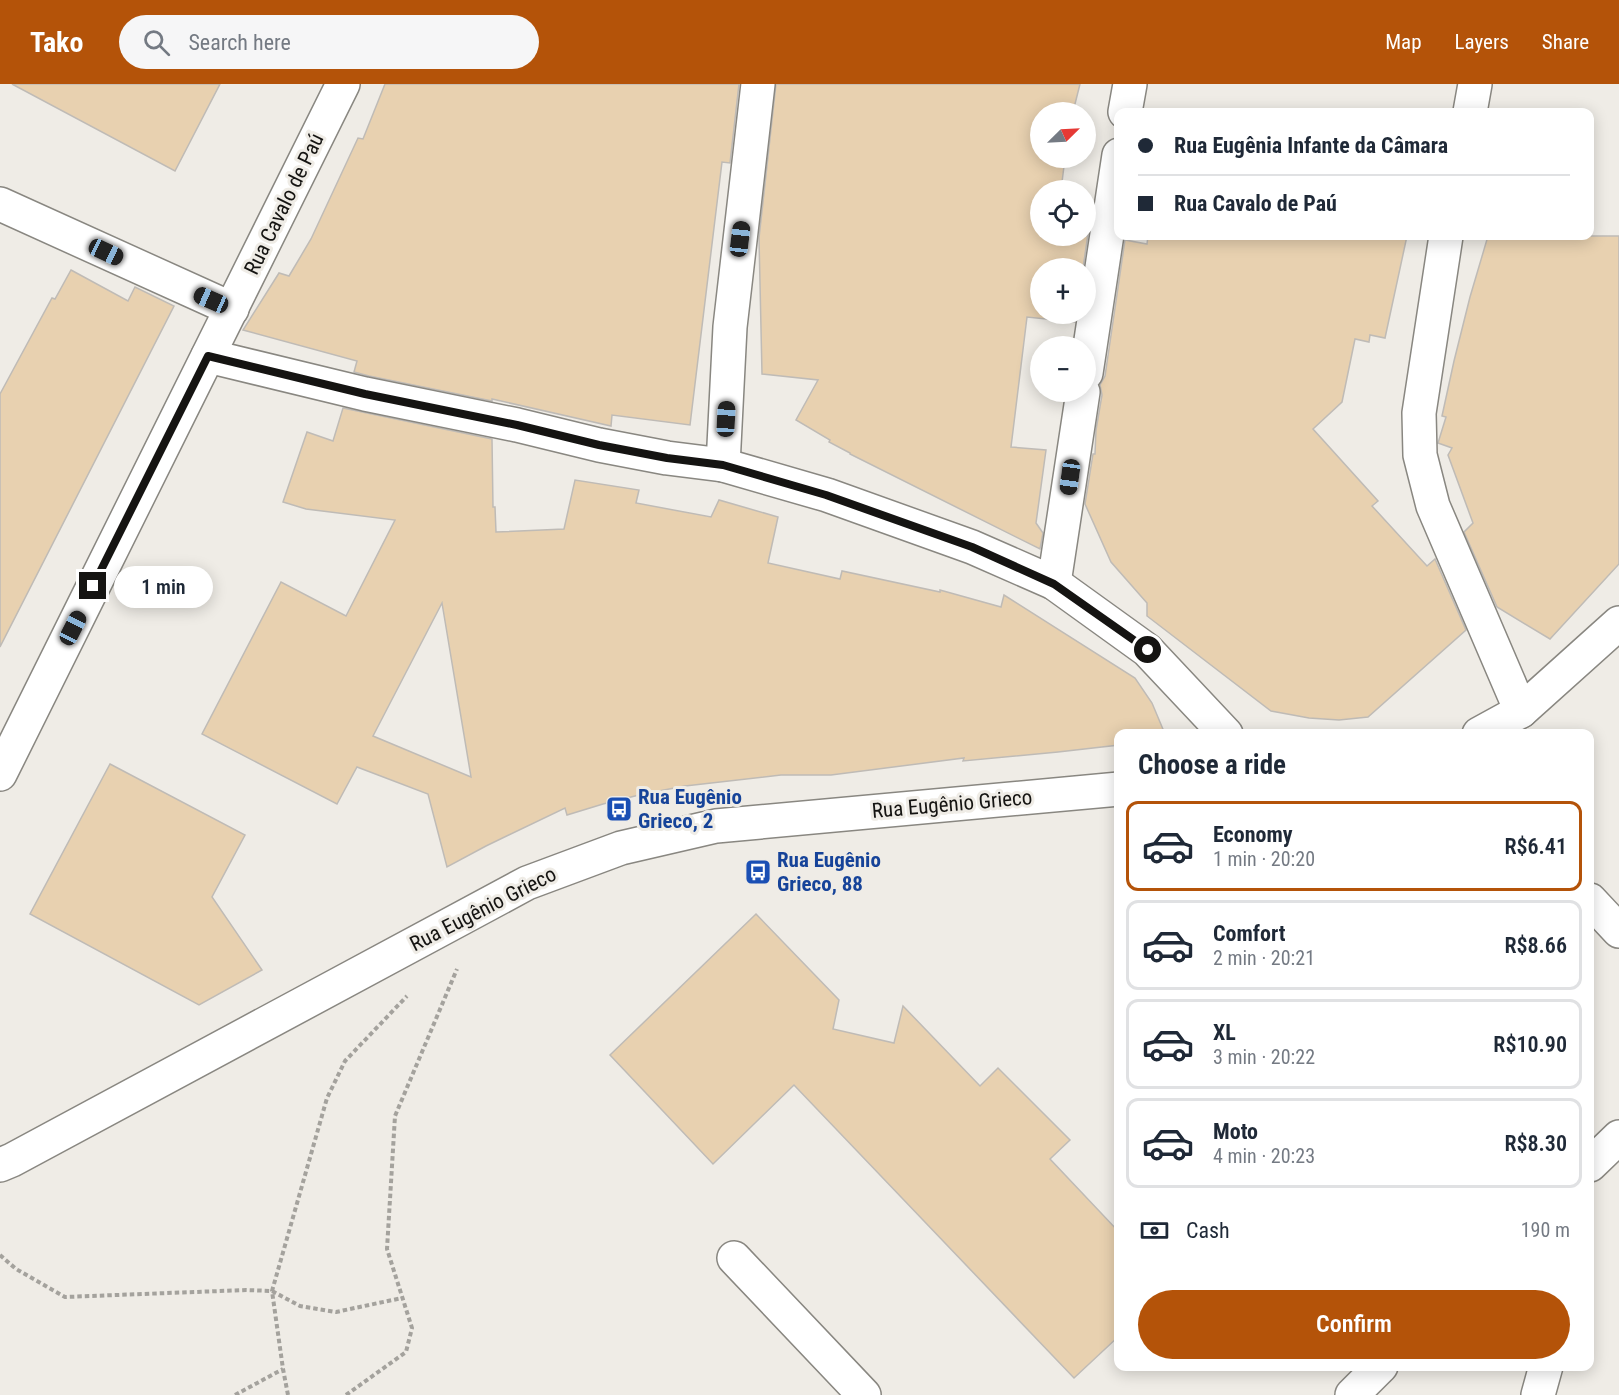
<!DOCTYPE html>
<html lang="en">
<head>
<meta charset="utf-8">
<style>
	:root { --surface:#fff; --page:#f6f6f7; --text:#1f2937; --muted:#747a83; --line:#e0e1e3; --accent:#b45309 }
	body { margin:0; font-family:"Roboto Condensed",sans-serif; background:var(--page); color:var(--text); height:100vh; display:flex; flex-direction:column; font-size:22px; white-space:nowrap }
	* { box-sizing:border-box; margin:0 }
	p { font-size:20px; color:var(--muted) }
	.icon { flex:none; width:33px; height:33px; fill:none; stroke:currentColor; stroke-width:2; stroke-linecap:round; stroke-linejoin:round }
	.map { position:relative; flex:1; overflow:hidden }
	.side { position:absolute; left:1114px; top:645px; width:480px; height:642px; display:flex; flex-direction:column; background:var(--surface); border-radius:12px; box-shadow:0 3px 15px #0003 }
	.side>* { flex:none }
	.hud { position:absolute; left:1114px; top:24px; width:480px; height:132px; border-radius:12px; box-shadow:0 3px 15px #0003; display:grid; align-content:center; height:132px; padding:0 24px; background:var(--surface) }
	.needle { width:39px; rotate:66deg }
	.buttons { position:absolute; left:1030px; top:18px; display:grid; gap:12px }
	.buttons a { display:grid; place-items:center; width:66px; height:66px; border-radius:50%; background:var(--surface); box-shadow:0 3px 15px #0003; font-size:30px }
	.end { position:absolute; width:27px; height:27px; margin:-14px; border:8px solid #151412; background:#fff; box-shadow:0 0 0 3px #fff }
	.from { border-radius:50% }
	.bubble { position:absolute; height:42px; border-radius:21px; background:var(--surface); box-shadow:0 3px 15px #0003; font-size:20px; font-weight:600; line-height:42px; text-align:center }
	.car { position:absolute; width:18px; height:36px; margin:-18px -9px; border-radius:8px; box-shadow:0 0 4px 2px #0007; background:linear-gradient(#222 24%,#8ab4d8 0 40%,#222 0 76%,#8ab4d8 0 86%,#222 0) }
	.hud b { display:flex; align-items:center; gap:21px; height:57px; font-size:22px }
	.hud b+b { border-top:2px solid var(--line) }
	.hud i { width:15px; height:15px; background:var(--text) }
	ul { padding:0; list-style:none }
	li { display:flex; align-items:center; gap:18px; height:90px; margin:0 12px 9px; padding:0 12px; border:3px solid var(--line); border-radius:12px }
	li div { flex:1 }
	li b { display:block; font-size:22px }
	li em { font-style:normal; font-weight:600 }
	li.selected { border-color:var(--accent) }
	li>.icon { width:54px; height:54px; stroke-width:1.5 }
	h2 { padding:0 24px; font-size:27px; line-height:72px }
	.pay { display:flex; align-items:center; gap:15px; height:66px; padding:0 24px; font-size:22px }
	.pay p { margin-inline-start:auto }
	.action { display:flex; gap:12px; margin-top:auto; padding:12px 24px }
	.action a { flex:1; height:69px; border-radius:36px; background:var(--accent); color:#fff; font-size:24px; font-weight:600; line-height:69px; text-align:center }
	header { display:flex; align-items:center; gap:36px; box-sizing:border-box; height:84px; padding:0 30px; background:var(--accent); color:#fff }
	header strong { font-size:28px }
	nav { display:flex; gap:33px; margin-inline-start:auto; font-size:21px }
	.search { width:420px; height:54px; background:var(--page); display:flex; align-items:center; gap:15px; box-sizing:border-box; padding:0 21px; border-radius:33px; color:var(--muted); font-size:22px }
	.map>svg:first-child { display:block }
	.building { fill:#e8d1b0; stroke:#bfbbb6; stroke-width:1.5; fill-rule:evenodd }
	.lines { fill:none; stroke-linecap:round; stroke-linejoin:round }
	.minor-casing { stroke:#898781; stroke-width:36 }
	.path { stroke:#a4a29d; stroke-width:4; stroke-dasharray:4.5 3; stroke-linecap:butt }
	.minor { stroke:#fff; stroke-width:33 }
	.route { stroke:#151412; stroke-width:8 }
	.labels { text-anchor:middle; stroke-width:6; stroke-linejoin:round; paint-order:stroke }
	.street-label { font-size:21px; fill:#151412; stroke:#efece6 }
	.transit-label { font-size:21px; font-weight:bold; fill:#164399; stroke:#efece6; text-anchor:start }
</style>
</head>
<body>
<header>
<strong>Tako</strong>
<div class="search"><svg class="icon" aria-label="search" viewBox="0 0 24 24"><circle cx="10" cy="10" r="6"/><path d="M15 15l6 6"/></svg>Search here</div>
<nav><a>Map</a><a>Layers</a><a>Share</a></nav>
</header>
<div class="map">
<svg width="1619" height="1311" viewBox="0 0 1619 1311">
	<rect width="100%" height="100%" fill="#efece6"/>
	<!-- building -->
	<g class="building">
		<polygon points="12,0 220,0 175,87"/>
		<polygon points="385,0 739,0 730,79 722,78 690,341 612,331 611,342 492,315 492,317 369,292 354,288 357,277 243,246 279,189 289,192 311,155 358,54 363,55"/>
		<polygon points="776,0 1080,0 1073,28 1041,28 1041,74 1065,74 1061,106 1041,106 1041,152 1086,152 1086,150 1088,150 1083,184 1041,184 1041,230 1076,230 1075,238 1027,233 1011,363 1046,366 1036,439 1043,449 1040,465 850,370 850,369 829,358 830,356 796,336 818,296 762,290 759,154"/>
		<polygon points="1148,152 1407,152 1385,254 1370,251 1369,258 1355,255 1342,318 1313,345 1378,417 1372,422 1427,482 1435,475 1466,546 1368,633 1339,636 1309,634 1271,627 1147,532 1147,519 1111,478 1085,420 1093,370 1095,370 1096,346 1102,311 1100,301 1105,292 1125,156 1147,160"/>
		<polygon points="1488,152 1619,152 1619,480 1550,555 1497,523 1464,448 1473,439 1448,371 1452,364 1438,359 1446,333 1442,332 1454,277 1470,213"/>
		<polygon points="71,186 128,217 135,203 174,222 0,563 0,310 52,214 55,215"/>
		<path d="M343 324 492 355 493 423H495L496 448 564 445 575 396 639 406 636 419 711 433 719 416 778 433 768 479 840 495 842 487 940 508V506L1001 523 1004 511 1135 594 1152 619 1165 650H1119V661L1058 668 963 677 964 674 831 691H781L685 702 643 710 603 720 567 731 565 724 486 762 447 783 428 710 357 683 337 720 202 650 281 498 346 532 395 436 306 425 283 418 307 348 333 357ZM442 519 471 693 373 652Z"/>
		<polygon points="110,680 245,751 212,813 262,886 199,921 30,830"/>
		<polygon points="756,830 839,916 833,945 894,959 903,922 980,1002 998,984 1070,1056 1050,1075 1119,1148 1119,1252 1074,1294 794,1001 713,1080 610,971"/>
	</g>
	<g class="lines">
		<defs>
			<g id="minor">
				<polyline points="1125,28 1130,0"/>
				<polyline points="1470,28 1475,0"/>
				<polyline points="0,120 232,225"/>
				<polyline points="1446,152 1419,329 1420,371 1433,422 1521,627"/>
				<polyline points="208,272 365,310 517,341 599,361 667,374 723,381 827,411 972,463 1054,499 1147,566 1226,650"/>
				<polyline points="1086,289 1119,71"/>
				<polyline points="723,381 730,243 758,0"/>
				<polyline points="1054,499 1083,308"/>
				<polyline points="1479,650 1521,627 1619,539"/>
				<polyline points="0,690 343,0"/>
				<polyline points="1590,816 1619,847"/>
				<polyline points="0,1081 12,1076 527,799 621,764 716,742 1119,705"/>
				<polyline points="1590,1081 1619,1053"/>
				<polyline points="734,1174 864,1311"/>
				<polyline points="1352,1311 1381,1282"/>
				<polyline points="1538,1311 1546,1282"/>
			</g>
		</defs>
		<!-- minor casing -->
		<use href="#minor" class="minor-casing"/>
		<!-- path -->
		<g class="path">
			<polyline points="0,1171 16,1185 65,1213 246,1206 272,1207 300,1222 336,1228 402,1214"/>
			<polyline points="235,1311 283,1285"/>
			<polyline points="288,1311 283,1285 272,1207 327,1014 345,977 407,912"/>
			<polyline points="346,1311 406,1268 412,1244 387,1165 395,1032 457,885"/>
		</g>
		<!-- minor -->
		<use href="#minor" class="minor"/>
	</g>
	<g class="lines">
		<!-- route -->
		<polyline class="route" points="93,502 208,272 365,310 517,341 599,361 667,374 723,381 826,411 972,463 1054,500 1148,566"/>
	</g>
	<!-- icons -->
	<defs>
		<symbol id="bus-square" viewBox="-11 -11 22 22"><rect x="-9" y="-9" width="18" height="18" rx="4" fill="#1a4fb4" stroke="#efece6"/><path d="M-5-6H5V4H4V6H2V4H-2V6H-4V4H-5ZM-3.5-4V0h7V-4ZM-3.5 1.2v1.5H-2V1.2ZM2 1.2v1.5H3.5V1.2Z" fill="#fff"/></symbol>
	</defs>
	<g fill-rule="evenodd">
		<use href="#bus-square" x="604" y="710" width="30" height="30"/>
		<use href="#bus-square" x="743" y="773" width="30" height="30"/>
	</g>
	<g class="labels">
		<!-- street labels -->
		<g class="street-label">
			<text transform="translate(284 120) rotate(-64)" y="7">Rua Cavalo de Paú</text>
			<text transform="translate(952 720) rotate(-5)" y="7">Rua Eugênio Grieco</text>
			<text transform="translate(483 825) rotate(-27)" y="7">Rua Eugênio Grieco</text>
		</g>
		<!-- transit labels -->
		<g class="transit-label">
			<text x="638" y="720">Rua Eugênio<tspan x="638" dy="24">Grieco, 2</tspan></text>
			<text x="777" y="783">Rua Eugênio<tspan x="777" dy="24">Grieco, 88</tspan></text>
		</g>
	</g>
</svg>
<div class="buttons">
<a><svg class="needle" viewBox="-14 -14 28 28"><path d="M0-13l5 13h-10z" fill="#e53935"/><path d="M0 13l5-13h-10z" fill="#747a83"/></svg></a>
<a><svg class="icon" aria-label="locate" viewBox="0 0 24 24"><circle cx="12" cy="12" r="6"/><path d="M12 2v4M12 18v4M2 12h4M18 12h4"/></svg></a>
<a>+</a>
<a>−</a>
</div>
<i class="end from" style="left:1148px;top:566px"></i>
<i class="end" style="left:93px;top:502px"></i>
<div class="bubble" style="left:114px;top:482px;width:99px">1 min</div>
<i class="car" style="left:740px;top:155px;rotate:7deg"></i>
<i class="car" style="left:106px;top:168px;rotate:115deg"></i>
<i class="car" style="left:211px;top:216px;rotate:294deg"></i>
<i class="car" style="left:726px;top:335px;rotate:3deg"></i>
<i class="car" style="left:1070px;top:393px;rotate:188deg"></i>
<i class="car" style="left:73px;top:544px;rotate:27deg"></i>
<div class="hud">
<b><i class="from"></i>Rua Eugênia Infante da Câmara</b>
<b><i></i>Rua Cavalo de Paú</b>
</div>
<section class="side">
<h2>Choose a ride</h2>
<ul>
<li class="selected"><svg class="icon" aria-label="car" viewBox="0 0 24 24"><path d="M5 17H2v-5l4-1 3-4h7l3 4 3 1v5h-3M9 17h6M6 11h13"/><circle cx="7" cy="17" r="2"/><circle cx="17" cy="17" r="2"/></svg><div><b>Economy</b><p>1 min · 20:20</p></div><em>R$6.41</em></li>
<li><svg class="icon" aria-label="car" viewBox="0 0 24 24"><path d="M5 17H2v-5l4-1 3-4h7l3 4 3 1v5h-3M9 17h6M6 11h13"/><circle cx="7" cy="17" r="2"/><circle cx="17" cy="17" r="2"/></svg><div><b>Comfort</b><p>2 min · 20:21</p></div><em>R$8.66</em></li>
<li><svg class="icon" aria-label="car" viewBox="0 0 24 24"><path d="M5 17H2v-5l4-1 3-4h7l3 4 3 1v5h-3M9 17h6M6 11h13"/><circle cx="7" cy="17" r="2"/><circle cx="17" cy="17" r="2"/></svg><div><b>XL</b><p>3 min · 20:22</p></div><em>R$10.90</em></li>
<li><svg class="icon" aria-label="car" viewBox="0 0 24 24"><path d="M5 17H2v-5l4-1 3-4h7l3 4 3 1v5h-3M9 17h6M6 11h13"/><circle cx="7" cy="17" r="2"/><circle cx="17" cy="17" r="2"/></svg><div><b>Moto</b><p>4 min · 20:23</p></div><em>R$8.30</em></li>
</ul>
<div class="pay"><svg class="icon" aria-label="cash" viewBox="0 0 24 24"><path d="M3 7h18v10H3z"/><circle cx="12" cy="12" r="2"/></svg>Cash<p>190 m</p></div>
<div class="action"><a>Confirm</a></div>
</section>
</div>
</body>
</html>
